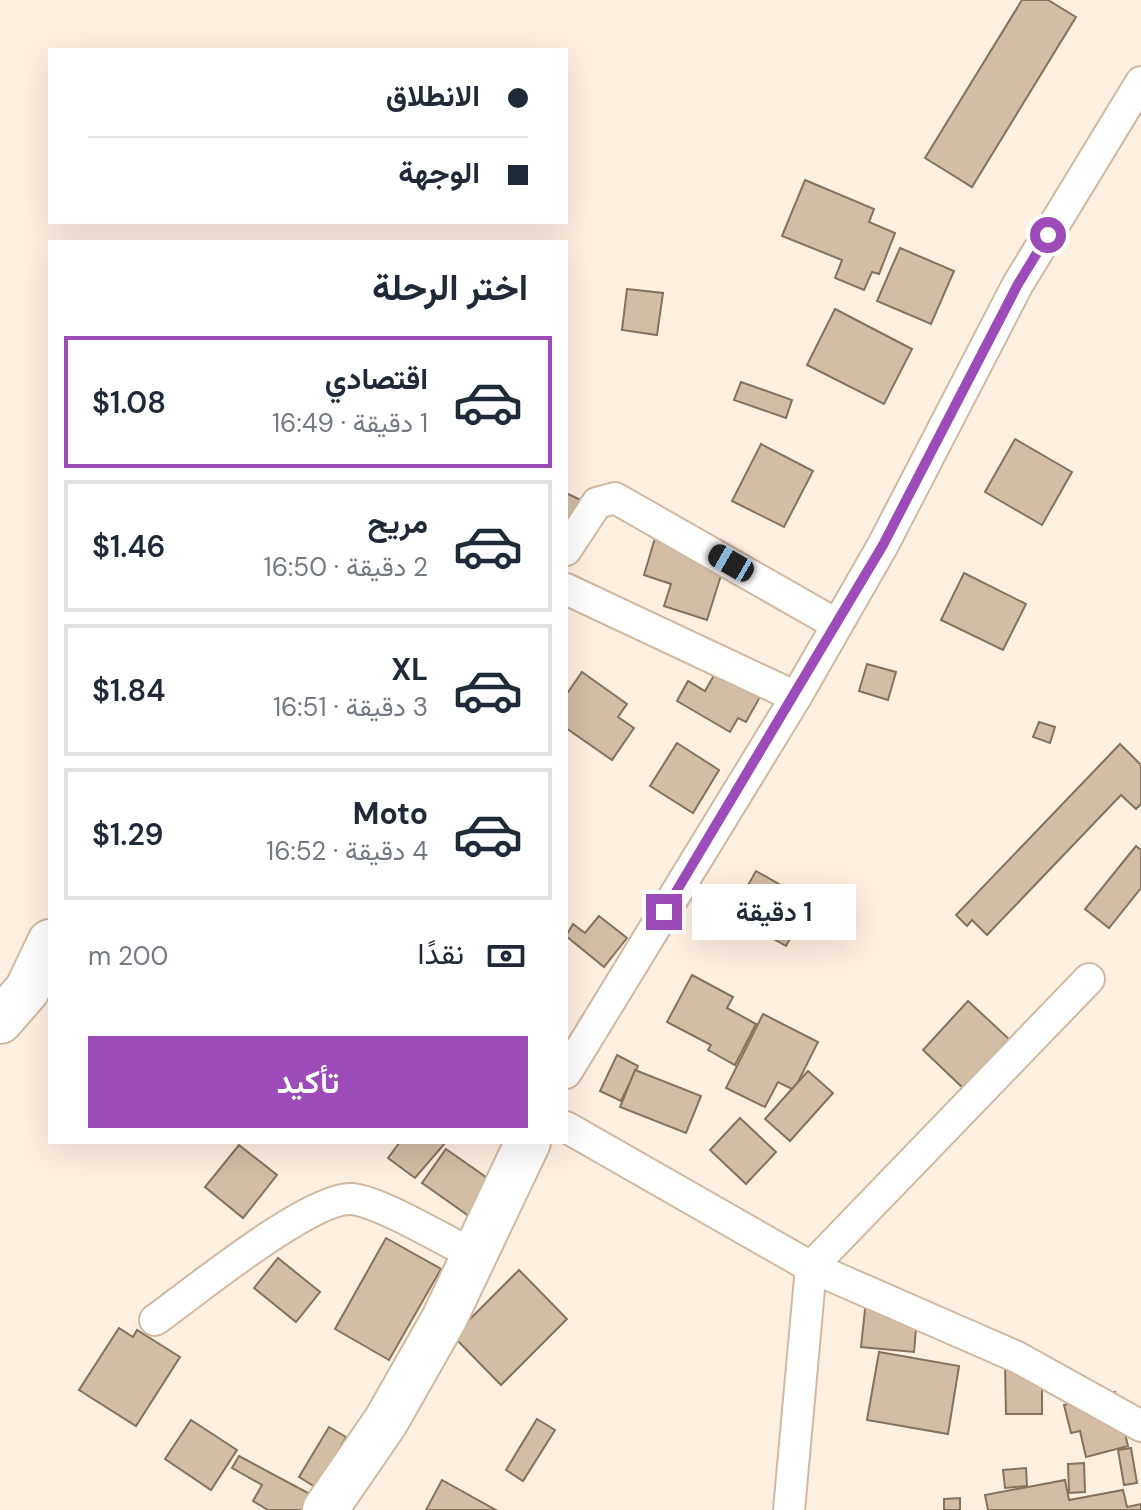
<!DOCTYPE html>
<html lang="ar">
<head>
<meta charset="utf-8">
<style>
	:root { --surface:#fff; --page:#f6f6f7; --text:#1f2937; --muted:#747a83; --line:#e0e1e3; --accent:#9e4bba }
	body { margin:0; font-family:"DM Sans",Vazirmatn,sans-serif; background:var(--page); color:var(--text); direction:rtl; height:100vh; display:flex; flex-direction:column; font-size:30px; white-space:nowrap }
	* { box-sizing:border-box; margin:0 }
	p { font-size:26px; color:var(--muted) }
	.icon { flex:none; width:44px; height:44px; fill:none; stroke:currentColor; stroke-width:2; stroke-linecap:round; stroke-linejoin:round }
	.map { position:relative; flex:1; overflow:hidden; direction:ltr }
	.drawer { position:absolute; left:48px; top:240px; width:520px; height:904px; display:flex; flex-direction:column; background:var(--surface); border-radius:0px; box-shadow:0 8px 32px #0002; direction:rtl }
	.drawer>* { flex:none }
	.top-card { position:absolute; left:48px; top:48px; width:520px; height:176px; border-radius:0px; box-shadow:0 8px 32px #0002; direction:rtl; display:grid; align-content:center; height:176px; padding:0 40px; background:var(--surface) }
	.end { position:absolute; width:36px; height:36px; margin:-18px; border:10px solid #9e4bba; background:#fff; box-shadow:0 0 0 4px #fff }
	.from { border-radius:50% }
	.bubble { position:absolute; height:56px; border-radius:0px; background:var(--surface); box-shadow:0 8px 32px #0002; font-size:26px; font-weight:600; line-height:56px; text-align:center; direction:rtl }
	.car { position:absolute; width:24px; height:48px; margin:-24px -12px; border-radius:10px; box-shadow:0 0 6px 2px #0007; background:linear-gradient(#222 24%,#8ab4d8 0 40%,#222 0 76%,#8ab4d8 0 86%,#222 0) }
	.top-card b { display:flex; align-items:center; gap:28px; height:76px; font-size:30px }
	.top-card b+b { border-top:2px solid var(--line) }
	.top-card i { width:20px; height:20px; background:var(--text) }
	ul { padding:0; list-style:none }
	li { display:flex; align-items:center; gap:24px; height:132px; margin:0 16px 12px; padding:0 24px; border:4px solid var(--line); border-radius:0px }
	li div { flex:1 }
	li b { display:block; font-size:30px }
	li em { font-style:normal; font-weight:600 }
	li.on { border-color:var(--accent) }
	li>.icon { width:72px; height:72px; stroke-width:1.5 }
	h2 { padding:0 40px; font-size:36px; line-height:96px }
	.pay { display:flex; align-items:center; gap:20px; height:88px; padding:0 40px; font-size:30px }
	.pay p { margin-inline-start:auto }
	.cta { display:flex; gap:16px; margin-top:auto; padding:16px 40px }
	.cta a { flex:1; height:92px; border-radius:0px; background:var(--accent); color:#fff; font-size:32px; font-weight:600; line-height:92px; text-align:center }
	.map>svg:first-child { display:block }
	.building { fill:#d3bda4; stroke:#86725b; stroke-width:2 }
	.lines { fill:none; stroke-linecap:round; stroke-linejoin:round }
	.street-casing { stroke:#d0b9a0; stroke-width:34 }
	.secondary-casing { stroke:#d0b9a0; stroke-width:48 }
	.street { stroke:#fff; stroke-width:30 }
	.secondary { stroke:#fff; stroke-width:44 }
	.route { stroke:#9e4bba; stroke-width:10 }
</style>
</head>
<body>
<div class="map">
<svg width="1141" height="1510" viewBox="0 0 1141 1510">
	<rect width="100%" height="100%" fill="#fef0e1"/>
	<!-- building -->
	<g class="building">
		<polygon points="1022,0 1048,0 1076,17 972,187 925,158"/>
		<polygon points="805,180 874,209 869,222 895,233 879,274 872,272 864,290 835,278 842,260 782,236"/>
		<polygon points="900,248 954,271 931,324 877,301"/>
		<polygon points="627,289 663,293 657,335 622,330"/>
		<polygon points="835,309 912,349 884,404 807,365"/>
		<polygon points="741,382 792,400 786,418 734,400"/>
		<polygon points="1015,439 1072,472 1042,525 985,492"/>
		<polygon points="761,444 813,471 784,527 732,501"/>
		<polygon points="566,493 585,502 566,541"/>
		<polygon points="658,528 729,550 707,620 664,606 671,584 644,575"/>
		<polygon points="964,573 1026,604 1003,650 941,620"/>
		<polygon points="867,664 896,672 888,700 859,691"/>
		<polygon points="717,670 761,695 746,722 738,718 730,732 677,701 688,681 705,691"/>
		<polygon points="582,672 627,704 618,717 634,728 612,760 566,728 566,695"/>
		<polygon points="1039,722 1055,727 1050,743 1033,737"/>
		<polygon points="677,743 719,770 693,813 650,786"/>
		<polygon points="1120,744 1141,765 1141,804 1136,809 1121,795 987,935 972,920 967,926 956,915"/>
		<polygon points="1136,846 1141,850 1141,888 1109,928 1085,909"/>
		<polygon points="756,871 793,892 784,909 801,919 786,946 731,915"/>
		<polygon points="599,916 627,938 604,967 566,936 573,924 585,933"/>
		<polygon points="692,975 733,997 727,1008 756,1024 735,1065 708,1050 711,1045 667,1022"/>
		<polygon points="968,1001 1009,1039 964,1089 923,1050"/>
		<polygon points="763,1014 818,1042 794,1090 778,1082 765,1107 726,1088"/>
		<polygon points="617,1055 638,1066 621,1101 600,1091"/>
		<polygon points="635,1070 701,1096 686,1133 620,1107"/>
		<polygon points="808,1071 833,1093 790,1141 765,1119"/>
		<polygon points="740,1118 776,1152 746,1184 710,1150"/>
		<polygon points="400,1142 446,1142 415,1178 388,1158"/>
		<polygon points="239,1145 277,1175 243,1218 205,1187"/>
		<polygon points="446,1149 493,1182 469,1216 422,1183"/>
		<polygon points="386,1238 441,1269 389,1360 335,1329"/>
		<polygon points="278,1258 320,1292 296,1322 254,1288"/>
		<polygon points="519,1270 567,1319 501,1385 453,1336"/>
		<polygon points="866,1300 918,1305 914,1352 861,1347"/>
		<polygon points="119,1328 133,1337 137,1330 180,1357 136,1426 79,1390"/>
		<polygon points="879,1352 959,1366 948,1434 867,1420"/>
		<polygon points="1005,1365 1042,1365 1042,1414 1006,1414"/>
		<polygon points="1115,1392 1128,1446 1086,1457 1080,1431 1071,1433 1064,1405"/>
		<polygon points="537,1419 555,1430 523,1481 506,1470"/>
		<polygon points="191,1420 237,1450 211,1490 165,1459"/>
		<polygon points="329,1427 346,1437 317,1488 299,1477"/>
		<polygon points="1131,1448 1137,1483 1124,1485 1118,1450"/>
		<polygon points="239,1456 323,1501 319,1510 268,1510 253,1501 262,1485 232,1468"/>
		<polygon points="1084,1463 1085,1492 1069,1493 1068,1464"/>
		<polygon points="1026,1468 1027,1486 1005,1488 1003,1470"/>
		<polygon points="442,1480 496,1510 426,1510"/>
		<polygon points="1065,1480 1069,1500 1123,1490 1127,1507 1141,1504 1141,1510 988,1510 985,1495"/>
		<polygon points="960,1498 960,1510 944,1510 944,1499"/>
	</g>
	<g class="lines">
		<defs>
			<g id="street">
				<polyline points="566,550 597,503 615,498 836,624"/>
				<polyline points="566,589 796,697 566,1073"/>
				<polyline points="796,697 883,545 1018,284 1141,82"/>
				<polyline points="1089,979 811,1267 1017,1357 1141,1426"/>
				<polyline points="566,1127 811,1267 789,1510"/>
				<path d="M155 1320C193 1293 311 1196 352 1199 381 1202 445 1241 474 1255"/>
			</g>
			<g id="secondary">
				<polyline points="0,1021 27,990 50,942"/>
				<polyline points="325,1510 386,1421 444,1319 528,1142"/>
			</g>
		</defs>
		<!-- street casing -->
		<use href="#street" class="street-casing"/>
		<!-- secondary casing -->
		<use href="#secondary" class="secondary-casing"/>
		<!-- street -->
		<use href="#street" class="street"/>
		<!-- secondary -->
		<use href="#secondary" class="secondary"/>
	</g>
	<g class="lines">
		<!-- route -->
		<polyline class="route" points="664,912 883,545 1018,284 1048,235"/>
	</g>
</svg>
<i class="end from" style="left:1048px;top:235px"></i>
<i class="end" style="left:664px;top:912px"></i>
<div class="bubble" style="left:692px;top:884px;width:164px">1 دقيقة</div>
<i class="car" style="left:731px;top:563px;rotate:300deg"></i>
<div class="top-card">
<b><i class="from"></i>الانطلاق</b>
<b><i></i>الوجهة</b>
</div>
<section class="drawer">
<h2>اختر الرحلة</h2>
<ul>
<li class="on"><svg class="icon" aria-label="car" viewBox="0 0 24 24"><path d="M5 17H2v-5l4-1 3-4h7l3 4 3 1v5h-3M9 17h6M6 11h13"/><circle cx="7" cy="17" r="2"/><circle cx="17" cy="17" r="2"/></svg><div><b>اقتصادي</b><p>1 دقيقة · 16:49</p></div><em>$1.08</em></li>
<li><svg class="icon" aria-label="car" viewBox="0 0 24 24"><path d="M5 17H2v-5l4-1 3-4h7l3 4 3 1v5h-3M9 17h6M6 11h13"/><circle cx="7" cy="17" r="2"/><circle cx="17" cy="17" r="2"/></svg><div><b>مريح</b><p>2 دقيقة · 16:50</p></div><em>$1.46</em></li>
<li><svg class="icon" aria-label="car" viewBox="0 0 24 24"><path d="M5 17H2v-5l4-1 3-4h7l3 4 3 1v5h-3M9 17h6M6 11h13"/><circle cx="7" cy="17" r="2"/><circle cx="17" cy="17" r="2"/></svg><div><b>XL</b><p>3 دقيقة · 16:51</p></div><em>$1.84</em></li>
<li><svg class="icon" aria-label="car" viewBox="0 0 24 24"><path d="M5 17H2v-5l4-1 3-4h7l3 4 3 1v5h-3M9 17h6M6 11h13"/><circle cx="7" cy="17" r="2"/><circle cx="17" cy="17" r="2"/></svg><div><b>Moto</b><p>4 دقيقة · 16:52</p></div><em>$1.29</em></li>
</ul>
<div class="pay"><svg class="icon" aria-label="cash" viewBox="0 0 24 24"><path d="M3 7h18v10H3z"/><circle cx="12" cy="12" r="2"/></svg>نقدًا<p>200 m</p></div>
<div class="cta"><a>تأكيد</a></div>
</section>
</div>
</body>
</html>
